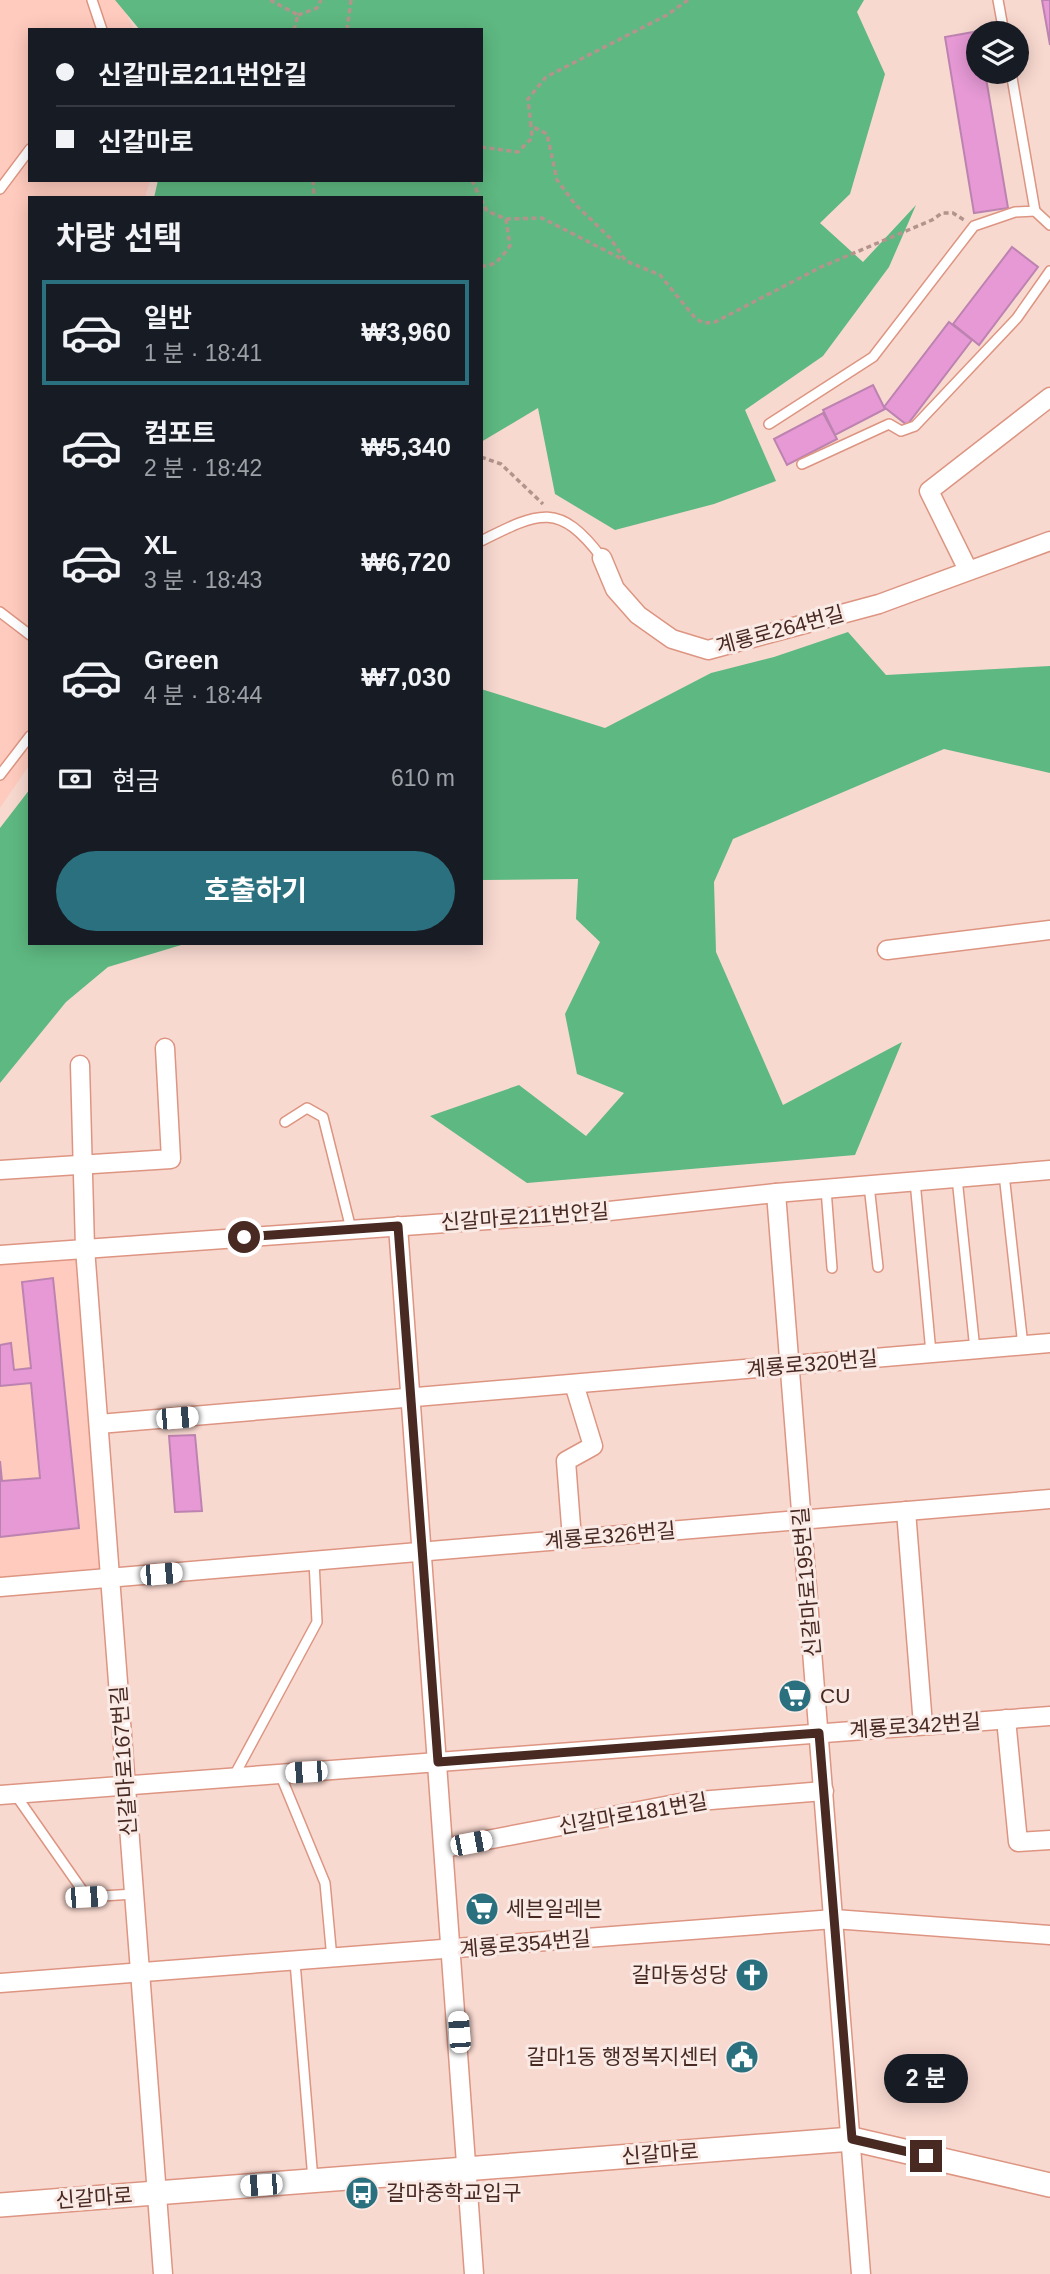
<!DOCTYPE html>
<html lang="ko">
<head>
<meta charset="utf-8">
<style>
	:root { --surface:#171b24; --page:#20242c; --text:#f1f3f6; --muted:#9ea1a6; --line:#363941; --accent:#2b707f }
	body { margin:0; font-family:Arial,"Noto Sans KR",sans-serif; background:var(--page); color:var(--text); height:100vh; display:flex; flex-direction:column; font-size:26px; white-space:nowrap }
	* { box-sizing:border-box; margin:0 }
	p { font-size:23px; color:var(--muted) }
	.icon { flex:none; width:38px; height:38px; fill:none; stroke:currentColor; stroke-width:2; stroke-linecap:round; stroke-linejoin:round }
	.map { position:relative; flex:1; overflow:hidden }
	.sheet { position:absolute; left:28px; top:196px; width:455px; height:749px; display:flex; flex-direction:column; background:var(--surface); border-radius:0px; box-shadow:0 4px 18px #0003 }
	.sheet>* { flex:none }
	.guide { position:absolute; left:28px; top:28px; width:455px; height:154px; border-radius:0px; box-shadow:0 4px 18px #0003; display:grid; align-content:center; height:154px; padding:0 28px; background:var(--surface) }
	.controls { position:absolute; left:966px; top:21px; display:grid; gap:14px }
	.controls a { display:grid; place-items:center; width:63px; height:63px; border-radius:50%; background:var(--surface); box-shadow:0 4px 18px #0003; font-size:35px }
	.end { position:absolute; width:32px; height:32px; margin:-16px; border:9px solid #482a23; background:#fff; box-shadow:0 0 0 4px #fff }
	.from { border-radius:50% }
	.bubble { position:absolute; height:49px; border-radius:24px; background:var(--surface); box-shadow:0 4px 18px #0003; font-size:23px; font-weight:700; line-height:49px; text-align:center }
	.car { position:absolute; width:21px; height:42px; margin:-21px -10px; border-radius:9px; box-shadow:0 0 5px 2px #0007; background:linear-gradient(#fff 24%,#345 0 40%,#fff 0 76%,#345 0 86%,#fff 0) }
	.guide b { display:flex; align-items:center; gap:24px; height:66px; font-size:26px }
	.guide b+b { border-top:2px solid var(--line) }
	.guide i { width:18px; height:18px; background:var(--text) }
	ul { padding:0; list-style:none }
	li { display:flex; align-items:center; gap:21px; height:105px; margin:0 14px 10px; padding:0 14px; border:4px solid transparent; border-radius:0px }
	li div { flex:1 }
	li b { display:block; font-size:26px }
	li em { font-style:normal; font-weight:700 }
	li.on { border-color:var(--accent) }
	li>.icon { width:63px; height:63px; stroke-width:1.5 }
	h2 { padding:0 28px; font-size:32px; line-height:84px }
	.pay { display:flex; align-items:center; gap:18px; height:77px; padding:0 28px; font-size:26px }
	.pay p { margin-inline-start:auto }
	.primary-button { display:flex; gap:14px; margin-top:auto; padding:14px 28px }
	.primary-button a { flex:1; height:80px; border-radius:42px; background:var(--accent); color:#fff; font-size:28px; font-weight:700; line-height:80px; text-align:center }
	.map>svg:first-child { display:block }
	.built { fill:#ffcbbe }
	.forest { fill:#5eb881 }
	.building { fill:#e699d5; stroke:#bd83b0; stroke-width:2 }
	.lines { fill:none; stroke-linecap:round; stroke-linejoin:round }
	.service-casing { stroke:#dd9582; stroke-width:12 }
	.minor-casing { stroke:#dd9582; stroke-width:21 }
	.tertiary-casing { stroke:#dd9582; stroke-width:26 }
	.path { stroke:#b3948c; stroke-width:3.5; stroke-dasharray:5 3.5; stroke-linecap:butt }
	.service { stroke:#fff; stroke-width:9 }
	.minor { stroke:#fff; stroke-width:18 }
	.tertiary { stroke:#fff; stroke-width:23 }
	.route { stroke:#482a23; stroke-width:9 }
	.labels { text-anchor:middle; stroke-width:6; stroke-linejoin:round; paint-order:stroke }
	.street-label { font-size:21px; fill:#482a23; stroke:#faeae5 }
	.poi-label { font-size:21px; fill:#482a23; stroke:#faeae5; text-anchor:start }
</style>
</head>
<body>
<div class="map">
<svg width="1050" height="2274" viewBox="0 0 1050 2274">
	<rect width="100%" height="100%" fill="#f8d9d0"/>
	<!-- built -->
	<g class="built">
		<polygon points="0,0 120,0 134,30 30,30 30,180 150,180 145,198 30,198 30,764 0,808"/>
		<polygon points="76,1258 102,1572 0,1580 0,1265"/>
	</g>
	<!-- forest -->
	<g class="forest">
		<polygon points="115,0 864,0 857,12 885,74 850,194 820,223 863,262 916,205 889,267 823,356 745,410 776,481 714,504 615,530 555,494 538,408 481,442 481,198 154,198 158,180 481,180 481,30 140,30"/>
		<polygon points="848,632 886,675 1050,666 1050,773 944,749 733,839 714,882 716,952 783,1105 902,1042 855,1155 527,1183 430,1116 519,1085 586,1136 624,1093 577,1074 565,1014 600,942 576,919 578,879 481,880 481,689 605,728 711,673 774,657"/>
		<polygon points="30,789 30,943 188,943 108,967 66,1002 0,1083 0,828"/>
	</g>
	<!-- building -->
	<g class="building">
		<polygon points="1042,0 1050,0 1050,45"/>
		<polygon points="979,31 978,72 985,72 1008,208 974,213 945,37"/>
		<polygon points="1012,247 1038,267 979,345 953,324"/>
		<polygon points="949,322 972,340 907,425 884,407"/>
		<polygon points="873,385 885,409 835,435 823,410"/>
		<polygon points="823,413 837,439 787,465 774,439"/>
		<polygon points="53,1278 79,1528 0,1537 0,1461 2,1481 40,1478 31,1383 0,1386 0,1345 11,1343 14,1370 31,1368 22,1282"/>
		<polygon points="195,1435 202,1511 175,1512 169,1436"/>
	</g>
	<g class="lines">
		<defs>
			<g id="service">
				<polyline points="92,0 102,30"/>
				<polyline points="998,0 1004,33"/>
				<polyline points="0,189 30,149"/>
				<polyline points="1035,211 1050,225"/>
				<polyline points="769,424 873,357 974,226 1015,212 1035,211 1011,72"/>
				<polyline points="802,464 889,424 901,431 915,426 1017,318 1050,271"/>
				<path d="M481 541C539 512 559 501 602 558"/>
				<polyline points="0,612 30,635"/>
				<polyline points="0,775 30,736"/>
				<polyline points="285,1122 307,1108 323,1117 351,1229"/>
				<polyline points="1004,1174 1023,1346"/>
				<polyline points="957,1178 975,1350"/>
				<polyline points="915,1181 931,1353"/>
				<polyline points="869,1185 878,1267"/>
				<polyline points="826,1189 832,1268"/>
				<polyline points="280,1774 325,1883 332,1959"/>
				<polyline points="234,1776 317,1622 314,1561"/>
				<polyline points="15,1794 87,1897 134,1894"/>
				<polyline points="295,1962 313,2180"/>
			</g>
			<g id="minor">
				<polyline points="602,558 615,589 638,615 672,639 708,650 879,604 1050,541"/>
				<polyline points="968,570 929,491 1050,397"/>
				<polyline points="887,950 1050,930"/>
				<polyline points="80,1065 85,1248 163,2274"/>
				<polyline points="0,1170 171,1159 165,1048"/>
				<polyline points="776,1193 861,2274"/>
				<polyline points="398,1226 474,2274"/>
				<polyline points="0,1255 600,1212 776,1193 1050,1170"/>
				<polyline points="99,1424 1050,1343"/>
				<polyline points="906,1511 923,1725"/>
				<polyline points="572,1539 566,1461 593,1446 574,1384"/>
				<polyline points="0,1587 1050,1499"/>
				<polyline points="1006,1719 1018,1842 1050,1840"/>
				<polyline points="0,1795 1050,1716"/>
				<polyline points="445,1848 686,1802 824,1791"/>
				<polyline points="0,1983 834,1919 1050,1935"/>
			</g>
			<polyline id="tertiary" points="0,2205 852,2139 1050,2185"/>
		</defs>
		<!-- service casing -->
		<use href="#service" class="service-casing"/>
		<!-- minor casing -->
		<use href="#minor" class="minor-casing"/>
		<!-- tertiary casing -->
		<use href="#tertiary" class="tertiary-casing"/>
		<!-- path -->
		<g class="path">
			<polyline points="270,0 298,15 294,30"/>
			<polyline points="688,0 667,15 546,77 528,99 531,126 547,134 557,180 575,204 610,238 626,261 660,275 696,319 704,323 715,322 821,267 932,220 942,213 953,213 964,220"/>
			<polyline points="298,15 317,8 321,0"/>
			<polyline points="347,30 351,0"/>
			<polyline points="481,147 518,152 532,138 531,126"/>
			<polyline points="313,180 314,198"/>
			<polyline points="472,180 480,198"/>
			<polyline points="481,199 487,211 506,219 542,218 624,260"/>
			<path d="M481 266C496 267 502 256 510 246L506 219"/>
			<polyline points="481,457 501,464 543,504"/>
		</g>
		<!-- service -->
		<use href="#service" class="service"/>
		<!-- minor -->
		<use href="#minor" class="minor"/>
		<!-- tertiary -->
		<use href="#tertiary" class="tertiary"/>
	</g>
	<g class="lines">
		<!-- route -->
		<polyline class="route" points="244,1237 398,1226 438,1762 819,1733 852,2139 926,2156"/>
	</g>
	<!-- icons -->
	<defs>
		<symbol id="supermarket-disc" viewBox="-11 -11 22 22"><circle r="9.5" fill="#2b707f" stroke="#faeae5"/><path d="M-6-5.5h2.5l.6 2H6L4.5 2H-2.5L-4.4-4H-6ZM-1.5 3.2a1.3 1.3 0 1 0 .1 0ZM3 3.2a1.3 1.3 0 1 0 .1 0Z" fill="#fff"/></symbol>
		<symbol id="church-disc" viewBox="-11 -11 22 22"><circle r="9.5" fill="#2b707f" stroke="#faeae5"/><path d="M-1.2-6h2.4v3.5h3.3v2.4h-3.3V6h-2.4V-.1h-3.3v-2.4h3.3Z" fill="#fff"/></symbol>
		<symbol id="civic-disc" viewBox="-11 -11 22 22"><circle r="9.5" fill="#2b707f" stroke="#faeae5"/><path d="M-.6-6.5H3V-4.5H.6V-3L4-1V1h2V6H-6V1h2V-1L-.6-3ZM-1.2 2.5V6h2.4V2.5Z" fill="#fff"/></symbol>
		<symbol id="bus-disc" viewBox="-11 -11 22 22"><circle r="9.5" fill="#2b707f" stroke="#faeae5"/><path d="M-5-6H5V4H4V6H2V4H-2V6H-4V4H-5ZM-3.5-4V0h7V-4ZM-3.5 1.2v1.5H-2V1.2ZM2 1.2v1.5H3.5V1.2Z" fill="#fff"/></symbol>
	</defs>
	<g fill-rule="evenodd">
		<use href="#supermarket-disc" x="776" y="1677" width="38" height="38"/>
		<use href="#supermarket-disc" x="463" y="1890" width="38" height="38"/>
		<use href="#church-disc" x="733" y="1956" width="38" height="38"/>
		<use href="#civic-disc" x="723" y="2038" width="38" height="38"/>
		<use href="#bus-disc" x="343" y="2174" width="38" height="38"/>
	</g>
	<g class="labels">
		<!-- street labels -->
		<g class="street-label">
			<text transform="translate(780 630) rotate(-15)" y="7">계룡로264번길</text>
			<text transform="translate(525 1217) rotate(-4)" y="7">신갈마로211번안길</text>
			<text transform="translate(812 1364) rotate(-5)" y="7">계룡로320번길</text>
			<text transform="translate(610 1536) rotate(-5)" y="7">계룡로326번길</text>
			<text transform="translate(807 1582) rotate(-95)" y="7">신갈마로195번길</text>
			<text transform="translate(915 1726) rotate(-4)" y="7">계룡로342번길</text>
			<text transform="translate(124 1761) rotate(-94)" y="7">신갈마로167번길</text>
			<text transform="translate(633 1814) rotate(-10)" y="7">신갈마로181번길</text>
			<text transform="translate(525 1944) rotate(-5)" y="7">계룡로354번길</text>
			<text transform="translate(660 2154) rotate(-4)" y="7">신갈마로</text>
			<text transform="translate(94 2198) rotate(-4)" y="7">신갈마로</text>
		</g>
		<!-- poi labels -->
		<g class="poi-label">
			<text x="820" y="1703">CU</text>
			<text x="506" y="1916">세븐일레븐</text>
			<text x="728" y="1982" text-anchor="end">갈마동성당</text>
			<text x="718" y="2064" text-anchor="end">갈마1동 행정복지센터</text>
			<text x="386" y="2200">갈마중학교입구</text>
		</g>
	</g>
</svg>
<div class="controls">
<a><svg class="icon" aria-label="layers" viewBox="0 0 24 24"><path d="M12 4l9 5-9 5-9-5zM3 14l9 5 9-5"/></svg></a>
</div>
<i class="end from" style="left:244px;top:1237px"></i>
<i class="end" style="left:926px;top:2156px"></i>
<div class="bubble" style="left:884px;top:2054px;width:84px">2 분</div>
<i class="car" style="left:177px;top:1418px;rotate:85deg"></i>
<i class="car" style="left:161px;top:1574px;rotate:85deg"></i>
<i class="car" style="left:306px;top:1772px;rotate:266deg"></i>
<i class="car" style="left:471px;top:1843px;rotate:79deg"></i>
<i class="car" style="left:86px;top:1897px;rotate:87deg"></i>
<i class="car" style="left:459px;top:2032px;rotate:356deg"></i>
<i class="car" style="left:261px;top:2185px;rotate:266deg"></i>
<div class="guide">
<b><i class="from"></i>신갈마로211번안길</b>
<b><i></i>신갈마로</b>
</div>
<section class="sheet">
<h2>차량 선택</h2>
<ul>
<li class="on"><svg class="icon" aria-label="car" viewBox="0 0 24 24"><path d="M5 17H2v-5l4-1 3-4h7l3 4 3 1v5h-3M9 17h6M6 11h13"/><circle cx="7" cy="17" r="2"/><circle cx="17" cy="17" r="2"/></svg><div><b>일반</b><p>1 분 · 18:41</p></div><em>₩3,960</em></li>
<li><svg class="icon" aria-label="car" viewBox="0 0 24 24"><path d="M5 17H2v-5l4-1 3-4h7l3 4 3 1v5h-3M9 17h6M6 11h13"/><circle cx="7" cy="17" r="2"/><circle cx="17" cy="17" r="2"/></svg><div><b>컴포트</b><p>2 분 · 18:42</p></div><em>₩5,340</em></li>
<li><svg class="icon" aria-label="car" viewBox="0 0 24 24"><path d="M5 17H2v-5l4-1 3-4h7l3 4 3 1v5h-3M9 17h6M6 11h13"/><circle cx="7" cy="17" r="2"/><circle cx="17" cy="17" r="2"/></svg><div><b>XL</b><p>3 분 · 18:43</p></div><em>₩6,720</em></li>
<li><svg class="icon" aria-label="car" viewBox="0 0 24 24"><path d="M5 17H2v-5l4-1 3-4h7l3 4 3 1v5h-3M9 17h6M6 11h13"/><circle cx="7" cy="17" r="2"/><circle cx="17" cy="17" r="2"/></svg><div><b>Green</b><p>4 분 · 18:44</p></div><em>₩7,030</em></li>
</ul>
<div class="pay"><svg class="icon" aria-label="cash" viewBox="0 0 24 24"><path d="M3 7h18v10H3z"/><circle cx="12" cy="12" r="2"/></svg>현금<p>610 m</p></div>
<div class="primary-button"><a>호출하기</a></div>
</section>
</div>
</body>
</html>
